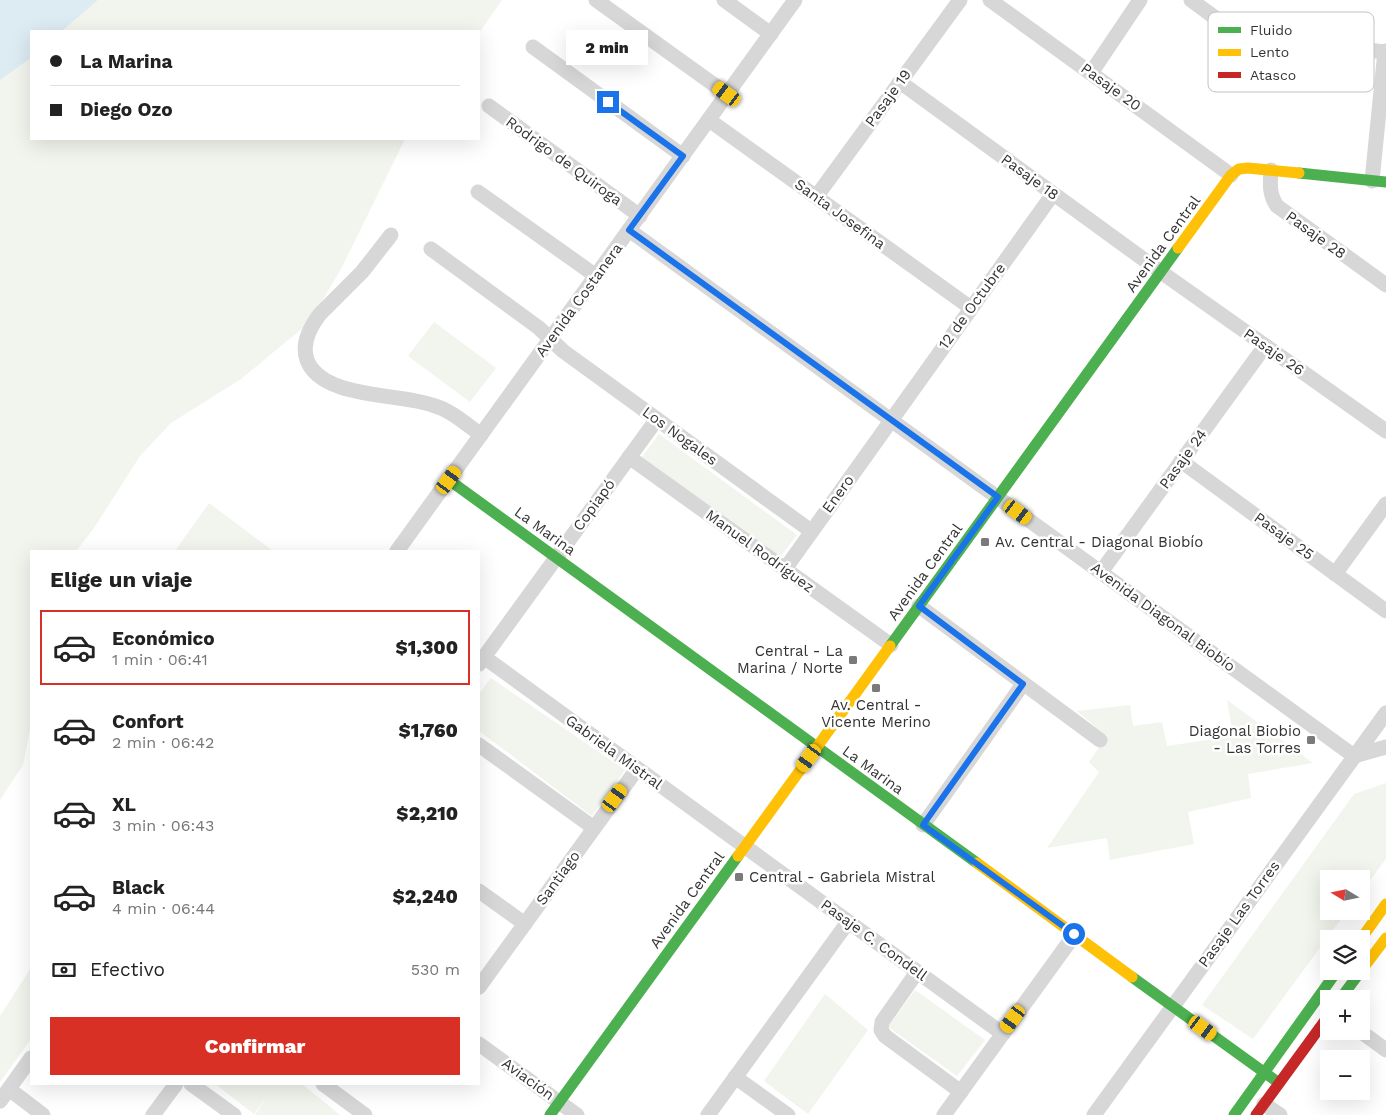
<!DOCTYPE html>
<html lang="es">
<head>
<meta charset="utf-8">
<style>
	:root { --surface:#fff; --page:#f2f2f2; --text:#222; --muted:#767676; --line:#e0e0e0; --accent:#d93025 }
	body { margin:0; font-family:"Work Sans",sans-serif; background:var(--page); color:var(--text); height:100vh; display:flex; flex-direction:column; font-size:19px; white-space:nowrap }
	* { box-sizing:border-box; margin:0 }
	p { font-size:16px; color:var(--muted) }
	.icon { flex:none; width:28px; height:28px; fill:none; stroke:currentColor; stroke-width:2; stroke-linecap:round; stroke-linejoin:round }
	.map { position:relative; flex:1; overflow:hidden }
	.panel { position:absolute; left:30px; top:550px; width:450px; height:535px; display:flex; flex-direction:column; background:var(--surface); border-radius:0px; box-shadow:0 5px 20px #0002 }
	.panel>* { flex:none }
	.guide { position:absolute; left:30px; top:30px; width:450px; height:110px; border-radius:0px; box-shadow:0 5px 20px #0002; display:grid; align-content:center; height:110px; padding:0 20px; background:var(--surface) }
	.needle { width:32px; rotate:280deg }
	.fabs { position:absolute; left:1320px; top:870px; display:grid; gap:10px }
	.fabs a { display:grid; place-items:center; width:50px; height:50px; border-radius:0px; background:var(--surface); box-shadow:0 5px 20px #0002; font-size:25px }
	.end { position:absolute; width:22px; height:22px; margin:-11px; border:6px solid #1a73e8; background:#fff; box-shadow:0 0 0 2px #fff }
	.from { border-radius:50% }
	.bubble { position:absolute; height:35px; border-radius:0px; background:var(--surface); box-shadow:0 5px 20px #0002; font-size:16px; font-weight:800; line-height:35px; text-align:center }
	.car { position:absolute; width:15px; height:30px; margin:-15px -8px; border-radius:6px; box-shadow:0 0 4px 1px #0007; background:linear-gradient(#f5c518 24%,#345 0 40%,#f5c518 0 76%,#345 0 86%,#f5c518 0) }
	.guide b { display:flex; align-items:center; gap:18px; height:48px; font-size:19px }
	.guide b+b { border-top:1px solid var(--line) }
	.guide i { width:12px; height:12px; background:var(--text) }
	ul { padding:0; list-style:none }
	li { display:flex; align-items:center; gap:15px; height:75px; margin:0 10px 8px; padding:0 10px; border:2px solid transparent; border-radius:0px }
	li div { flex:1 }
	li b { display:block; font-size:19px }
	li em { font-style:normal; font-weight:800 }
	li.on { border-color:var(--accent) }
	li>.icon { width:45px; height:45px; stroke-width:1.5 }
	h2 { padding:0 20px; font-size:22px; line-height:60px }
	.pay { display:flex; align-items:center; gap:12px; height:55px; padding:0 20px; font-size:19px }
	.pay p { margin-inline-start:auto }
	.primary-button { display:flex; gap:10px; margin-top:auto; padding:10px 20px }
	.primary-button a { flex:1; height:58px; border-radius:0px; background:var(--accent); color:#fff; font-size:20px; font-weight:800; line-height:58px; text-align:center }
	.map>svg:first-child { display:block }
	.green { fill:#f1f5ed }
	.water { fill:#ddebf3 }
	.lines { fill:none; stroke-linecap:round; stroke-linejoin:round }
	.street { stroke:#d7d7d7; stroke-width:15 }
	.fast { stroke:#4caf50; stroke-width:11 }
	.slow { stroke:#ffc107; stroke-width:11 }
	.jam { stroke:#c62828; stroke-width:11 }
	.route { stroke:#1a73e8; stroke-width:6 }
	.poi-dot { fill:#7a7a7a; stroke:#fff; stroke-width:2 }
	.labels { text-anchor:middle; stroke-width:5; stroke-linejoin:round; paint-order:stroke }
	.street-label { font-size:15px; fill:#333; stroke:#fff }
	.poi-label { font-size:15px; fill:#333; stroke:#fff; text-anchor:start }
	.key { fill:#fff; stroke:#c2c2c2; stroke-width:1 }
	.key-label { font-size:14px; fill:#333 }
</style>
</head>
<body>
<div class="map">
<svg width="1386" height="1115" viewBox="0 0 1386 1115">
	<rect width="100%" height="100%" fill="#fff"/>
	<!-- green -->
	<g class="green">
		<polygon points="98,0 502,0 479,33 479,31 62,31"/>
		<polygon points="31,58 31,139 405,139 342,267 310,322 241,379 171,423 140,456 94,528 76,551 31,551 31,724 23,765 0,800 0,80"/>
		<polygon points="434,322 496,368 470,402 408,356"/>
		<polygon points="659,434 797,535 780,557 640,460"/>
		<polygon points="209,503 273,551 175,551"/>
		<polygon points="491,678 625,770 592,816 479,731 479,694"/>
		<polygon points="1227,700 1313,763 1248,774 1251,798 1188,812 1194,844 1110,860 1107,838 1047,848 1099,772 1089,762 1107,736 1077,711 1130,705 1133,726 1162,722 1167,746 1233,736"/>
		<polygon points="1386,783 1386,859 1361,892 1361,879 1329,879 1329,911 1347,911 1253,1039 1202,1005 1354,794"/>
		<polygon points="31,968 31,1039 0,1082 0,1016"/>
		<polygon points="915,990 985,1040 957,1076 888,1027"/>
		<polygon points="825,994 868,1030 808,1114 764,1081"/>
		<polygon points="215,1084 302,1084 340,1115 255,1115 267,1097 254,1114"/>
	</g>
	<!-- water -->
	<polygon class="water" points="0,0 98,0 62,31 31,31 31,58 0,80"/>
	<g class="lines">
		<!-- street -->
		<g class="street">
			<polyline points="596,0 727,94"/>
			<polyline points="724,0 771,34"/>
			<polyline points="990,0 1231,175"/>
			<polyline points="1191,0 1225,25 1245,34 1274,40 1386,52"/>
			<polyline points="533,47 683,156"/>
			<polyline points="1091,73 1140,0"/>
			<polyline points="900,82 1161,272 1386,431"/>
			<polyline points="489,106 640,216"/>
			<polyline points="709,120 971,308"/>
			<path d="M1271 170C1270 183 1269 195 1277 206L1386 285"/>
			<polyline points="1372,181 1385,51"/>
			<polyline points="478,192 596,276"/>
			<polyline points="816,197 960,0"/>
			<polyline points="629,230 1354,756 1386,747"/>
			<path d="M391 235 362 272 320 314C310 327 301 343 307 360 322 399 398 393 432 405 451 410 466 424 481 435"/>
			<polyline points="431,249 539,328 563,351 811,531"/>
			<polyline points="629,457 891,645"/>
			<polyline points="1181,461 1386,611"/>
			<polyline points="397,551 795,0"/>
			<polyline points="785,569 1053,194"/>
			<polyline points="1101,572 1265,346"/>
			<polyline points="1335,574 1386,504"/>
			<polyline points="919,606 1100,740"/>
			<polyline points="484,657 1003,1034"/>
			<polyline points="479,664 657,419"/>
			<polyline points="479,745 594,828"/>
			<polyline points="923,825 1023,684"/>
			<polyline points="479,891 525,924"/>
			<polyline points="917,972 882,1022 881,1030 885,1036 961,1092"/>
			<polyline points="479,987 637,769"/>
			<polyline points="1360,1031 1386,1050"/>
			<polyline points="479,1044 577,1115"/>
			<polyline points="735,1077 788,1115"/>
			<polyline points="191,1084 234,1115"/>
			<polyline points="323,1084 365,1115"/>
			<polyline points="9,1089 43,1115"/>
			<polyline points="0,1101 31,1058"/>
			<polyline points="1264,1104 1280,1115"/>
			<polyline points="153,1115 176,1084"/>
			<polyline points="708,1115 848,922"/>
			<polyline points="944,1115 1075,934"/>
			<polyline points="1094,1115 1386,713"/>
		</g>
		<!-- fast -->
		<g class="fast">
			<polyline points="1299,173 1386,182"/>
			<polyline points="449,480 977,863"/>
			<polyline points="890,646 1178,248"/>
			<polyline points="1132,977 1279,1083"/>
			<polyline points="1340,999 1361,971"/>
			<polyline points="550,1115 738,856"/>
			<polyline points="1234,1115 1337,971"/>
		</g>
		<!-- slow -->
		<g class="slow">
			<polyline points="1178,248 1231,175 1239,169 1248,168 1299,173"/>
			<polyline points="738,856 890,646"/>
			<polyline points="977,863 1132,977"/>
			<polyline points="1361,939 1386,904"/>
			<polyline points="1361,971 1386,938"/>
		</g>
		<!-- jam -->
		<polyline class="jam" points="1256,1115 1329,1015"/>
	</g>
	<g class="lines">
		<!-- route -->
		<polyline class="route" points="608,102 683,156 629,230 998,497 919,606 1023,684 923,825 1074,934"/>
	</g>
	<!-- markers -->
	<g class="poi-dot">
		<rect x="980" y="537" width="10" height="10" rx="2.5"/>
		<rect x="848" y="655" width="10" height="10" rx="2.5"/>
		<rect x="871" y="683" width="10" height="10" rx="2.5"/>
		<rect x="1306" y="735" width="10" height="10" rx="2.5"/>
		<rect x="734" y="872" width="10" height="10" rx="2.5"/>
	</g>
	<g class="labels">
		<!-- street labels -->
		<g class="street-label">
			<text transform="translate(1111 87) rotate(36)" y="5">Pasaje 20</text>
			<text transform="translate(888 98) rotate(-54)" y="5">Pasaje 19</text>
			<text transform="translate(564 161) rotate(36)" y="5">Rodrigo de Quiroga</text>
			<text transform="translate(1030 177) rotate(36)" y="5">Pasaje 18</text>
			<text transform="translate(840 214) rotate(36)" y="5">Santa Josefina</text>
			<text transform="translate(1316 235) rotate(36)" y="5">Pasaje 28</text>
			<text transform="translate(1163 244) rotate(-54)" y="5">Avenida Central</text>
			<text transform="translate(579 300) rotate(-54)" y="5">Avenida Costanera</text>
			<text transform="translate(972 306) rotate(-54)" y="5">12 de Octubre</text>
			<text transform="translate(1274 352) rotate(35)" y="5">Pasaje 26</text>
			<text transform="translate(680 436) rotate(36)" y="5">Los Nogales</text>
			<text transform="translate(1183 459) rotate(-54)" y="5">Pasaje 24</text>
			<text transform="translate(838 494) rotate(-54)" y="5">Enero</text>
			<text transform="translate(594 505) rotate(-54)" y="5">Copiapó</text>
			<text transform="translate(545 531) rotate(36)" y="5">La Marina</text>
			<text transform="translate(1284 536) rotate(36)" y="5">Pasaje 25</text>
			<text transform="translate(760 551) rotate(36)" y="5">Manuel Rodríguez</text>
			<text transform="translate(925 572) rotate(-54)" y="5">Avenida Central</text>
			<text transform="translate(1163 617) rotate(36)" y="5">Avenida Diagonal Biobío</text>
			<text transform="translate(614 752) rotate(36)" y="5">Gabriela Mistral</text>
			<text transform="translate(873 770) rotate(36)" y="5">La Marina</text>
			<text transform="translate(558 878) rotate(-54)" y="5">Santiago</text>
			<text transform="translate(687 900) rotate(-54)" y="5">Avenida Central</text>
			<text transform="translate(1239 914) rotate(-54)" y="5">Pasaje Las Torres</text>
			<text transform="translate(874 940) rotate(36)" y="5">Pasaje C. Condell</text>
			<text transform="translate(528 1079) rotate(36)" y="5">Aviación</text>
		</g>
		<!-- poi labels -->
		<g class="poi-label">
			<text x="995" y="547">Av. Central - Diagonal Biobío</text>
			<text x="843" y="656" text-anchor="end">Central - La<tspan x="843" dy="17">Marina / Norte</tspan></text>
			<text x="876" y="710" text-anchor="middle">Av. Central -<tspan x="876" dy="17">Vicente Merino</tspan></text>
			<text x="1301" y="736" text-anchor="end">Diagonal Biobio<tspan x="1301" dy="17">- Las Torres</tspan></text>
			<text x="749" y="882">Central - Gabriela Mistral</text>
		</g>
	</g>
	<!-- legend -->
	<rect x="1208" y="12" width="166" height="80" rx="8" class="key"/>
	<rect x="1218" y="27" width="23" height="6" fill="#4caf50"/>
	<rect x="1218" y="49" width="23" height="7" fill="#ffc107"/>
	<rect x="1218" y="72" width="23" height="6" fill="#c62828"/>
	<g class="key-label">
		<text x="1250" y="35">Fluido</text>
		<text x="1250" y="57">Lento</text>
		<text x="1250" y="80">Atasco</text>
	</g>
</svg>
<div class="fabs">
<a><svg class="needle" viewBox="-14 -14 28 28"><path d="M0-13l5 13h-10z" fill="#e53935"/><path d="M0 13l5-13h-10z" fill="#767676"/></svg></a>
<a><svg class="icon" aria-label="layers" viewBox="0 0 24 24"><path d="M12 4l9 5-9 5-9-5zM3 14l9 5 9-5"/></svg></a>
<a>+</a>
<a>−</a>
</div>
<i class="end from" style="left:1074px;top:934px"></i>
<i class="end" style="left:608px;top:102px"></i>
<div class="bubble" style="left:566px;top:30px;width:82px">2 min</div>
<i class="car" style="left:727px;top:94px;rotate:306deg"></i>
<i class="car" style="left:449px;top:480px;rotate:36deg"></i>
<i class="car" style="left:1018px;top:512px;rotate:126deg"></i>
<i class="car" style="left:809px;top:758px;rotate:216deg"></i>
<i class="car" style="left:615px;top:798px;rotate:36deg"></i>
<i class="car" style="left:1013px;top:1019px;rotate:216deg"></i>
<i class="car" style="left:1203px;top:1028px;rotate:126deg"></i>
<div class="guide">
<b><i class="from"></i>La Marina</b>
<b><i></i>Diego Ozo</b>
</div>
<section class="panel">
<h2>Elige un viaje</h2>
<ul>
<li class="on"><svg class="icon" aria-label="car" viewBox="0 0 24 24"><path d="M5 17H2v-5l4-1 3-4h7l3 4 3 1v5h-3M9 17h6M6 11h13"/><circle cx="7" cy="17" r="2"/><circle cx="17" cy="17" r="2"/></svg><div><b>Económico</b><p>1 min · 06:41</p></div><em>$1,300</em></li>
<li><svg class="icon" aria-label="car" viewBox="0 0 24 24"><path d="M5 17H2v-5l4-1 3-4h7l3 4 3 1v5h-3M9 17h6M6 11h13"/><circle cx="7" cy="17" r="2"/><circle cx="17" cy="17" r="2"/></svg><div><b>Confort</b><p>2 min · 06:42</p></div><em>$1,760</em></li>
<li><svg class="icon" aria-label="car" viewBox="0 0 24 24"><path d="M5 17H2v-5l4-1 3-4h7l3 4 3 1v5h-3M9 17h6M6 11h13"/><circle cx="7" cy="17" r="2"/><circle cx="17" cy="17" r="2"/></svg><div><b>XL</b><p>3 min · 06:43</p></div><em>$2,210</em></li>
<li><svg class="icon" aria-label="car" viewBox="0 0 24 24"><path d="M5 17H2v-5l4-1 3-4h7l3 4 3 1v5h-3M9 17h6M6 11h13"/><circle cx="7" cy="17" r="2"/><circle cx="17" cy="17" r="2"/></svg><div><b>Black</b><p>4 min · 06:44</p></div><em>$2,240</em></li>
</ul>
<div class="pay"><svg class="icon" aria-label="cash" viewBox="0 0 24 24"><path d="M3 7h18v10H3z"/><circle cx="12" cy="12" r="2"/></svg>Efectivo<p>530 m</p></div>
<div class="primary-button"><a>Confirmar</a></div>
</section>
</div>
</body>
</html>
